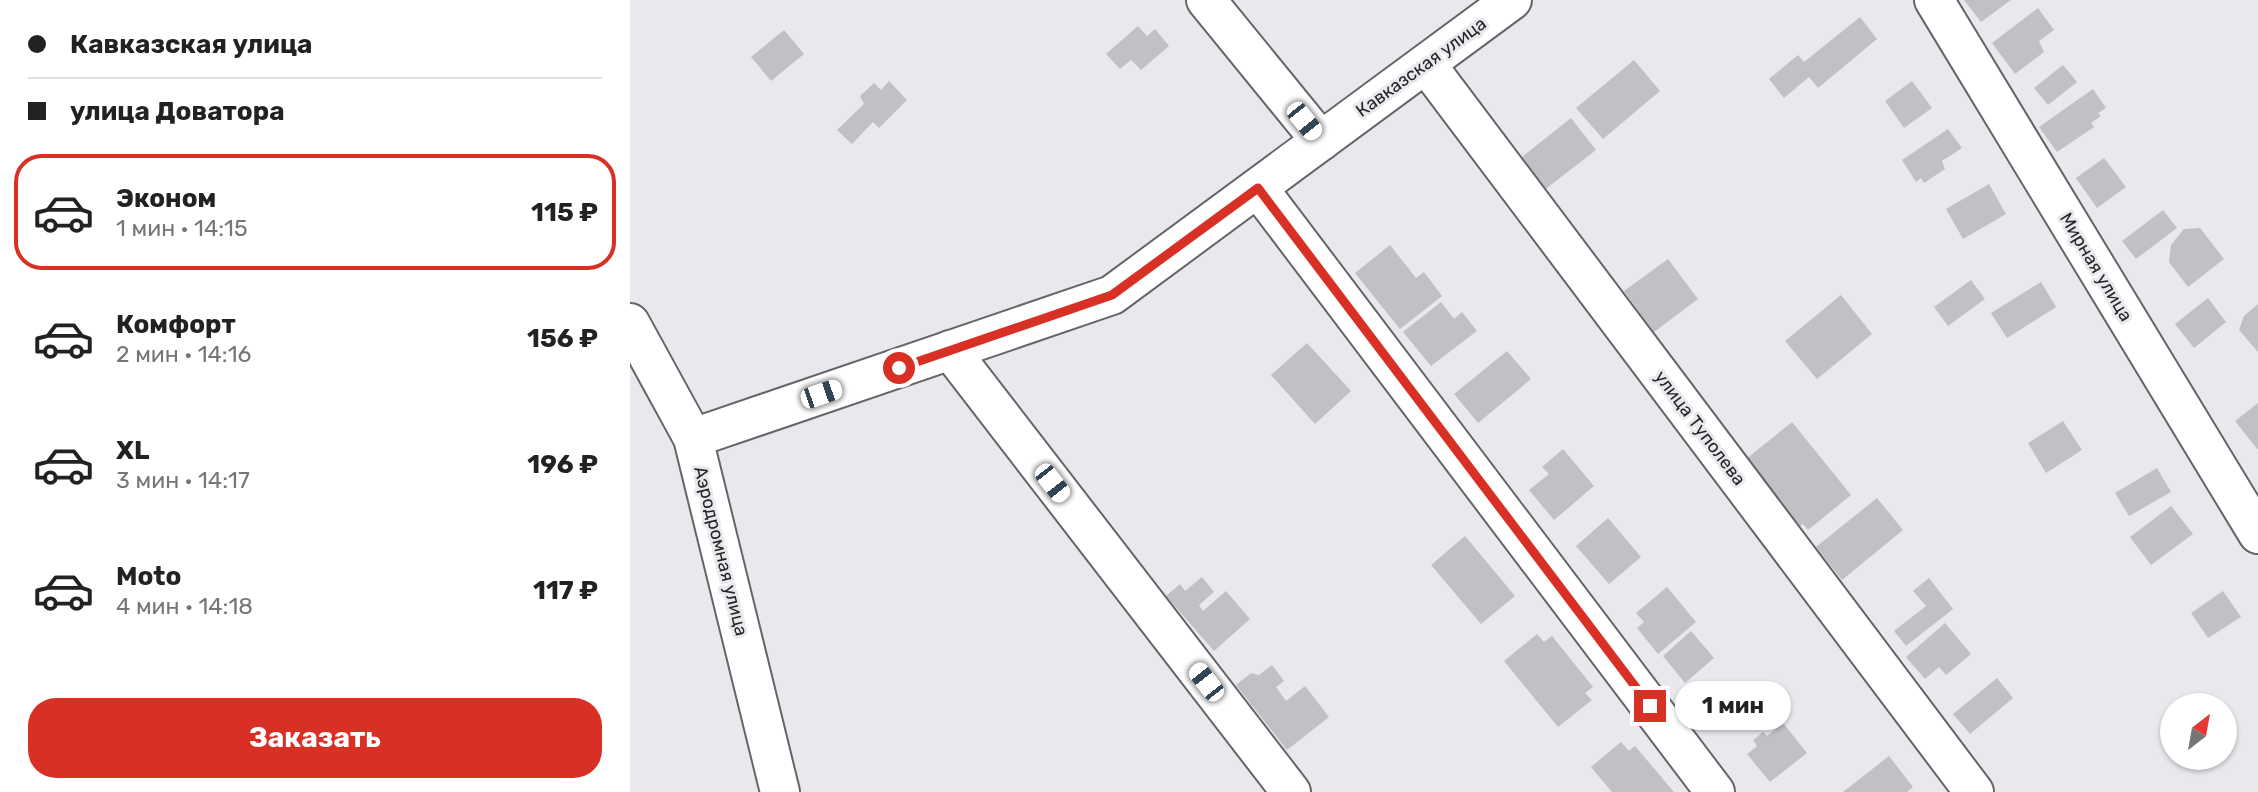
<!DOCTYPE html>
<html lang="ru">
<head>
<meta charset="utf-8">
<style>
	:root { --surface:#fff; --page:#f2f2f2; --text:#222; --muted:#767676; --line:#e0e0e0; --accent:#d93025 }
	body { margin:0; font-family:Rubik,sans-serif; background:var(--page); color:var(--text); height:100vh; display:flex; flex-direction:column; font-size:26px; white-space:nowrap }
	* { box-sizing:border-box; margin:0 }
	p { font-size:23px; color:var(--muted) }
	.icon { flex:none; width:38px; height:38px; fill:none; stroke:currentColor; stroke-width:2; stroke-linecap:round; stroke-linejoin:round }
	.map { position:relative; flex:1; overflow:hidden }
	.side { display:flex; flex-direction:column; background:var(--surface); width:630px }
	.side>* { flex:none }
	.top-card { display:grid; align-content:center; height:154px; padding:0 28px; background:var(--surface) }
	.needle { width:46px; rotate:31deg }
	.buttons { position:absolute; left:1530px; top:693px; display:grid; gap:14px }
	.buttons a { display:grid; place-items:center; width:77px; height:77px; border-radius:50%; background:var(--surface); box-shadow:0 2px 5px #0004; font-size:35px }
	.end { position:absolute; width:32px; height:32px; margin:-16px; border:9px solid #d93025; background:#fff; box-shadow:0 0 0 4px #fff }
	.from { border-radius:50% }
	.bubble { position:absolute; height:49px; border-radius:24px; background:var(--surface); box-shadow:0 2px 5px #0004; font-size:23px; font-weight:700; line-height:49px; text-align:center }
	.car { position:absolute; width:21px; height:42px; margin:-21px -10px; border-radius:9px; box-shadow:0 0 5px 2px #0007; background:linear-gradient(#fff 24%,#345 0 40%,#fff 0 76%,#345 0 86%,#fff 0) }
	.top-card b { display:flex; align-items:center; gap:24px; height:66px; font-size:26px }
	.top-card b+b { border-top:2px solid var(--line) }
	.top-card i { width:18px; height:18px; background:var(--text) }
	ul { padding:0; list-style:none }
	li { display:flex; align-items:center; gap:21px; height:116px; margin:0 14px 10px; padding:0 14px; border:4px solid transparent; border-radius:28px }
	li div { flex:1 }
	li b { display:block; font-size:26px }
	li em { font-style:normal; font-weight:700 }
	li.active { border-color:var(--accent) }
	li>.icon { width:63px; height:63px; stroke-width:1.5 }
	.button { display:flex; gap:14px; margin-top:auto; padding:14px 28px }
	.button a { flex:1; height:80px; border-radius:28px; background:var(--accent); color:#fff; font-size:28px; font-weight:700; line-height:80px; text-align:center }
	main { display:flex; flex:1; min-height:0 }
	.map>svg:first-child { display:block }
	.building { fill:#c2bfc5 }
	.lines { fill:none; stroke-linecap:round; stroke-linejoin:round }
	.minor-casing { stroke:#666469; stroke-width:42 }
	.minor { stroke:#fff; stroke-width:38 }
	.route { stroke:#d93025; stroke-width:9 }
	.labels { text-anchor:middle; stroke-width:6; stroke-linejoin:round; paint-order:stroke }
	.street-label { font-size:18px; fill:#252426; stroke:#eae7ed }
</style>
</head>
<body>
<main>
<section class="side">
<div class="top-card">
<b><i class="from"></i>Кавказская улица</b>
<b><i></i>улица Доватора</b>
</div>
<ul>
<li class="active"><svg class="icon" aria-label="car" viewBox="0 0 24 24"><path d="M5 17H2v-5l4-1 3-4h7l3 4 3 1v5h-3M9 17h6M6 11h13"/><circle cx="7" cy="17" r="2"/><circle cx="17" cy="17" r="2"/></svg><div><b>Эконом</b><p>1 мин · 14:15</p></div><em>115 ₽</em></li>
<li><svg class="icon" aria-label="car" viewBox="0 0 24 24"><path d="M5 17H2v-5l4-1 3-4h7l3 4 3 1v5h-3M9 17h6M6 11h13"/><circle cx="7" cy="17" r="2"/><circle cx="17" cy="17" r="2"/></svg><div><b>Комфорт</b><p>2 мин · 14:16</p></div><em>156 ₽</em></li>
<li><svg class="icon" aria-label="car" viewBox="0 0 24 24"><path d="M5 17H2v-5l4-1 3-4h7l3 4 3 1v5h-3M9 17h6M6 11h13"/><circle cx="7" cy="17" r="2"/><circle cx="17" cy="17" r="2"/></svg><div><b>XL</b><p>3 мин · 14:17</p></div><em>196 ₽</em></li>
<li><svg class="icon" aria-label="car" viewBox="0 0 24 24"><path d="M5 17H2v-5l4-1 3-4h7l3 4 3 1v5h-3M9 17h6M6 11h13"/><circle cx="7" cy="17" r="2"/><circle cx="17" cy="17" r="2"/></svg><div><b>Moto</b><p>4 мин · 14:18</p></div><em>117 ₽</em></li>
</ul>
<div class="button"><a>Заказать</a></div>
</section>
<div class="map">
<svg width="1628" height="792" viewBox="0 0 1628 792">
	<rect width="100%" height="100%" fill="#eae7ed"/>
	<!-- building -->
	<g class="building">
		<polygon points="1334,0 1381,0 1351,22"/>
		<polygon points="1408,8 1424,30 1409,41 1414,52 1385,74 1362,43"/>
		<polygon points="1230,17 1247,39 1188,88 1179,77 1154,98 1139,79 1168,55 1174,62"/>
		<polygon points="508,26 517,36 525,29 539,46 511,70 501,60 490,69 476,54"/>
		<polygon points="154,30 174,54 141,81 121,57"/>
		<polygon points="1004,60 1030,91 973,139 946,108"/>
		<polygon points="1433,65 1447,82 1418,105 1404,88"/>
		<polygon points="259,81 277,100 249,128 243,122 222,144 207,130 234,104 230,96 244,83 251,90"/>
		<polygon points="1282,81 1302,108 1274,128 1255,101"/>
		<polygon points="1463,89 1476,108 1468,113 1471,116 1461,123 1464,127 1427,152 1409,127"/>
		<polygon points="941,118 966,150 913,191 888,160"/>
		<polygon points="1318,129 1332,148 1312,161 1315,169 1294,183 1291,178 1286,182 1272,160"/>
		<polygon points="1474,158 1496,187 1467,208 1446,178"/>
		<polygon points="1359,184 1376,214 1333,239 1316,209"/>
		<polygon points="1533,210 1547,228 1506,259 1492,241"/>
		<polygon points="1570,228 1594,259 1558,287 1539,262 1541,245 1554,229"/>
		<polygon points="760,245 786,278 794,272 812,296 770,329 725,273"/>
		<polygon points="1038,259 1068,299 1024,332 994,291"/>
		<polygon points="1341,280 1355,299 1318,326 1304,307"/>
		<polygon points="1411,282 1426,307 1377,338 1361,313"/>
		<polygon points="1211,295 1242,334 1187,379 1155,341"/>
		<polygon points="1578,298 1596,322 1564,348 1545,324"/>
		<polygon points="811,302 824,319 832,312 847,331 801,366 773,332"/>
		<polygon points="1628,304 1628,352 1609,330 1614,316"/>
		<polygon points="677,343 721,391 685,424 641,375"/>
		<polygon points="877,351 901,379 848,423 824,394"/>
		<polygon points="1628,403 1628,450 1605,421"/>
		<polygon points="1433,421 1452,450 1416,473 1398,443"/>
		<polygon points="1162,422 1221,495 1178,530 1173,524 1168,528 1116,459"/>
		<polygon points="933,449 964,486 924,520 899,490 919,474 912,467"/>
		<polygon points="1527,468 1541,492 1499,516 1485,493"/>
		<polygon points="1247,498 1273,530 1212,580 1186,547"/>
		<polygon points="1541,506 1563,534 1521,565 1500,537"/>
		<polygon points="978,518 1011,557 979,584 946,546"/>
		<polygon points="835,536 885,596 851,624 801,565"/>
		<polygon points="572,577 584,592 569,605 573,611 596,591 620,619 584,651 536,596 550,584 555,591"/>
		<polygon points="1299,578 1323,609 1276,646 1264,631 1296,606 1283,591"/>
		<polygon points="1037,587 1066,622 1028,654 1007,628 1014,622 1006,613"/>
		<polygon points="1593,591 1611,617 1578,638 1561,613"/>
		<polygon points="1315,623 1341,654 1316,675 1309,667 1295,679 1276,657"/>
		<polygon points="1061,631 1084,658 1055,683 1033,656"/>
		<polygon points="907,634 914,642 922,636 963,687 955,693 962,700 928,727 874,661"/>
		<polygon points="642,665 654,681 646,687 656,701 675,686 699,717 657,750 606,685 621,673 629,675"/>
		<polygon points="1367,678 1383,698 1340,734 1323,714"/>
		<polygon points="1153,723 1177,753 1140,782 1117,754 1127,746 1123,740 1133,732 1137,736"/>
		<polygon points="991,742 999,751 1005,746 1044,792 982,792 961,767"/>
		<polygon points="1259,756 1283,787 1277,792 1213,792"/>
	</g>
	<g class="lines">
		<defs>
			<g id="minor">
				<polyline points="576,0 691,141"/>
				<polyline points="1304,0 1628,534"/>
				<polyline points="796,64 1344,792"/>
				<polyline points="628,188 1085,792"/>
				<polyline points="0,323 63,438 150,792"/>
				<polyline points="320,350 661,792"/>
				<polyline points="63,438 482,295 882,0"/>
			</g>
		</defs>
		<!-- minor casing -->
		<use href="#minor" class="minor-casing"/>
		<!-- minor -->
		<use href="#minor" class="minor"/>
	</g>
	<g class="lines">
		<!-- route -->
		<polyline class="route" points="269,368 482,295 628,188 1020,706"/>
	</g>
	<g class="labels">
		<!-- street labels -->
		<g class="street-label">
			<text transform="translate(791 67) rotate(-36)" y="6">Кавказская улица</text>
			<text transform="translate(1466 267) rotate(59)" y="6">Мирная улица</text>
			<text transform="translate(1070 428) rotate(53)" y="6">улица Туполева</text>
			<text transform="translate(91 551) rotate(76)" y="6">Аэродромная улица</text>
		</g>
	</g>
</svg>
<div class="buttons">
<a><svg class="needle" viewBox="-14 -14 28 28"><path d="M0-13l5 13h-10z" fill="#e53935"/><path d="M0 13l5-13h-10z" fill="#767676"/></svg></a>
</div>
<i class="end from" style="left:269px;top:368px"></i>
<i class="end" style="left:1020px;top:706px"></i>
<div class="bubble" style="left:1045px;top:681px;width:116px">1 мин</div>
<i class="car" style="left:674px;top:121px;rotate:141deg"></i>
<i class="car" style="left:191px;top:394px;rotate:71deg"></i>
<i class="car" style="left:422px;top:483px;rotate:142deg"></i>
<i class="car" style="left:576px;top:682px;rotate:322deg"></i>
</div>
</main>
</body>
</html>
